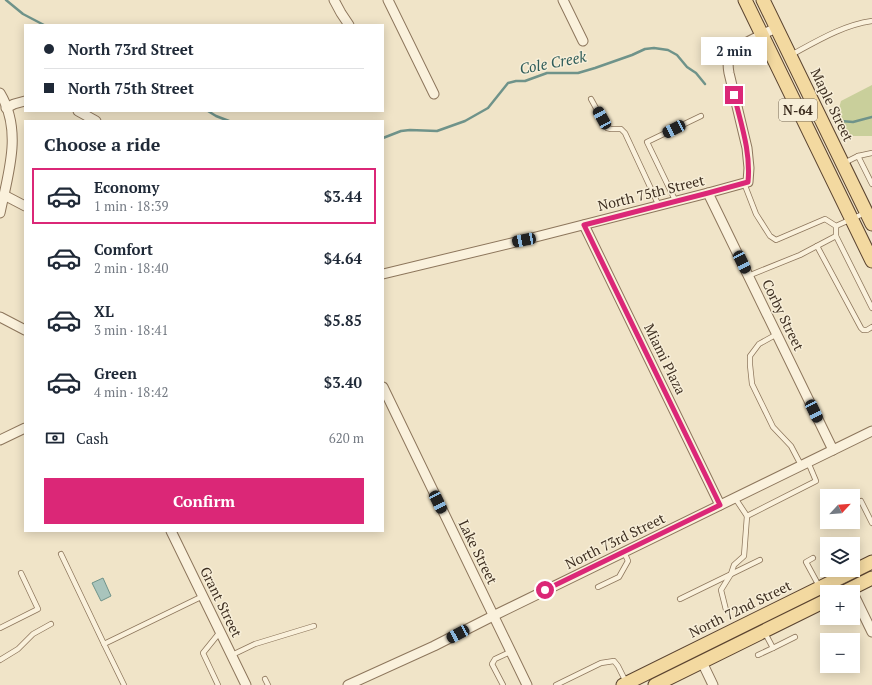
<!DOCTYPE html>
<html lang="en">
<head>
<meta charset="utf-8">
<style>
	:root { --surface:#fff; --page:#f6f6f7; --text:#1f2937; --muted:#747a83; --line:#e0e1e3; --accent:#db2777 }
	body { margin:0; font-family:"PT Serif",serif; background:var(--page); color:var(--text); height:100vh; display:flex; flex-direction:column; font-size:15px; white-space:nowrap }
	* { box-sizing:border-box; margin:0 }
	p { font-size:13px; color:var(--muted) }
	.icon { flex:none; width:22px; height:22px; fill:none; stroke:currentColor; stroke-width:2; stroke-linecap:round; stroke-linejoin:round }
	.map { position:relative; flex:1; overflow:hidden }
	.sheet { position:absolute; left:24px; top:120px; width:360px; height:412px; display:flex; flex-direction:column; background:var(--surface); border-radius:0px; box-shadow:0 2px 10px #0003 }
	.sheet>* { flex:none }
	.guide { position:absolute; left:24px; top:24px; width:360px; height:88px; border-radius:0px; box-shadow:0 2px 10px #0003; display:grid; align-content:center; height:88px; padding:0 20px; background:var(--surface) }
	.needle { width:26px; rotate:64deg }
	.fabs { position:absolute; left:820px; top:489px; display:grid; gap:8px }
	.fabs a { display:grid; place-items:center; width:40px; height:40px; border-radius:0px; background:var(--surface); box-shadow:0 2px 10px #0003; font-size:20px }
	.end { position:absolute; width:18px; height:18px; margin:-9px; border:5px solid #db2777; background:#fff; box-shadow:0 0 0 2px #fff }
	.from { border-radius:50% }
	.bubble { position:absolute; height:28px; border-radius:0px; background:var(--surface); box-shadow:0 2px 10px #0003; font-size:13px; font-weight:800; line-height:28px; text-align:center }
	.car { position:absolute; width:12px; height:24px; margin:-12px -6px; border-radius:5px; box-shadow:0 0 3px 1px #0007; background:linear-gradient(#222 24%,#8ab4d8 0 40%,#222 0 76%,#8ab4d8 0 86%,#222 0) }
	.guide b { display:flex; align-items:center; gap:14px; height:38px; font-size:15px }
	.guide b+b { border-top:1px solid var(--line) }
	.guide i { width:10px; height:10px; background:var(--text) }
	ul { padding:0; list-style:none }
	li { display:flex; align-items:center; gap:12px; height:56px; margin:0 8px 6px; padding:0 12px; border:2px solid transparent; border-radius:0px }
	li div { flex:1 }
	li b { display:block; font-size:15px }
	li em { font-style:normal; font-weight:800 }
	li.selected { border-color:var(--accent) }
	li>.icon { width:36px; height:36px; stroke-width:1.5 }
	h2 { padding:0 20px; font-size:18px; line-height:48px }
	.pay { display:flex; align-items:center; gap:10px; height:44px; padding:0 20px; font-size:15px }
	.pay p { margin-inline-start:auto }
	.cta { display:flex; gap:8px; margin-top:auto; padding:8px 20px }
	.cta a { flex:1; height:46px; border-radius:0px; background:var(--accent); color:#fff; font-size:16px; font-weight:800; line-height:46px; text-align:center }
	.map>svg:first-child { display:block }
	.green { fill:#c9cf9b }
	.water { fill:#a9c4bc; stroke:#6f938a }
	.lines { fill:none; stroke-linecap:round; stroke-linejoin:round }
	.stream { stroke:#6f938a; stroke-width:2.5 }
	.service-casing { stroke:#8d765c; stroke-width:6 }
	.minor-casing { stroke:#8d765c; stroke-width:11 }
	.primary-casing { stroke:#5b4430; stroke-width:15 }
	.service { stroke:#faf1dc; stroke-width:4.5 }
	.minor { stroke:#faf1dc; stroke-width:9 }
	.primary { stroke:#f3d9a0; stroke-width:13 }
	.route { stroke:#db2777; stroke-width:5 }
	.labels { text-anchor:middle; stroke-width:3; stroke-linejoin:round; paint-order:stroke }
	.shield { fill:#f7eed8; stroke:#756857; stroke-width:1 }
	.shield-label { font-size:13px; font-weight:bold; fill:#3d2e20 }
	.street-label { font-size:14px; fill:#3d2e20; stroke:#f7eed8 }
	.water-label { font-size:15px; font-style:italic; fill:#2f5d5a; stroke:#f7eed8 }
</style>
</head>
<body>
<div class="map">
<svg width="872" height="685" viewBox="0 0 872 685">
	<rect width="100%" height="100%" fill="#f0e4c8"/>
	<!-- green -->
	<polygon class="green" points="872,85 872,136 848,136 838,125 837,115 841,101"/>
	<!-- water -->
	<polygon class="water" points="103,578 111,596 101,601 92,583"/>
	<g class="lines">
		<!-- stream -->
		<g class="stream">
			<polyline points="6,0 23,14 44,25"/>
			<polyline points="208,111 216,116 229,121"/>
			<polyline points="841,121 853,122 872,117"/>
			<polyline points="383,138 401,131 410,130 437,131 465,121 488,108 508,83 516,81 525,81 547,73 578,73 595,68 632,55 645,49 654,48 668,50 677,55 687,67 696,73 705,84"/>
		</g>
		<defs>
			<g id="service">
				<path d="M791 55C817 41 843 25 872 21"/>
				<polyline points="591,99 607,128 611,129 621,129 625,133 659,206"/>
				<polyline points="858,156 872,153"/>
				<polyline points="844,163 858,156 872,184"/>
				<polyline points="744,183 756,214 770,236 776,240 825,219 836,226 865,213"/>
				<polyline points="676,202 647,142 701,116"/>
				<polyline points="836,236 872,308"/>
				<polyline points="817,246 861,328 863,330 867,330 872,327"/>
				<polyline points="748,276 800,255 836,236 836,226"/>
				<polyline points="777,334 759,344 750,356 750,365 752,384 773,427 791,446 801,465"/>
				<polyline points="735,498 747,516 816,481 808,462"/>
				<polyline points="861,501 872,523"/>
				<polyline points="61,554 104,644"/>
				<polyline points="813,558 806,562 819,586"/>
				<polyline points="598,587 619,577 628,561 624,552"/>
				<polyline points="680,599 760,560"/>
				<polyline points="726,610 721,590 731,574 734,565 744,556 747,516"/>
				<polyline points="0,628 38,609 21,573"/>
				<polyline points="765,633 773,648 795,637"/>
				<polyline points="232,655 255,644 314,626"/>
				<polyline points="758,655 773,648"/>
				<polyline points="0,660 18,649 33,634 51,624"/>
				<polyline points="265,679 268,685"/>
				<polyline points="124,685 104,644 203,596"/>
				<polyline points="218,685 203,653 220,632"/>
				<polyline points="503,685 492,664 495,659 510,652"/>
				<polyline points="556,685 601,663 614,661 618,666 626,682"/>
			</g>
			<g id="minor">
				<polyline points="334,0 341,13 349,25"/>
				<polyline points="388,0 434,94"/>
				<polyline points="563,0 583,41"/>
				<path d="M0 93C23 131 8 174 0 213"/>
				<polyline points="6,108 14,104 25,101"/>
				<polyline points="78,111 96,121"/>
				<polyline points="708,193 833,450"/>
				<polyline points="4,195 25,206"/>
				<polyline points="584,225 720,505"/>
				<path d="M383 274 524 240 708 193 748 182 749 168 747 148 729 73C728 67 727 61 731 55 735 46 766 33 776 28"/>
				<polyline points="0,317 25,330"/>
				<polyline points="383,387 527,685"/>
				<polyline points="0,440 25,428"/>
				<polyline points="171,531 246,685"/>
				<polyline points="853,593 872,632"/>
				<polyline points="702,662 713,685"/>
				<polyline points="348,685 434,646 493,616 872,431"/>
			</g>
			<g id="primary">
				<polyline points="745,0 872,261"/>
				<polyline points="763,0 872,224"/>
				<polyline points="844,592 872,578"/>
				<polyline points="623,685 872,562"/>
				<polyline points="655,685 827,600"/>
			</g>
		</defs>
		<!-- service casing -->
		<use href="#service" class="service-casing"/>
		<!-- minor casing -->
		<use href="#minor" class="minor-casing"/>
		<!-- primary casing -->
		<use href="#primary" class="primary-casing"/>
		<!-- service -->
		<use href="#service" class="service"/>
		<!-- minor -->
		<use href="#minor" class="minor"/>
		<!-- primary -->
		<use href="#primary" class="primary"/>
	</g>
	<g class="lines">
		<!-- route -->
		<path class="route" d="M545 590 720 505 584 225 708 193 748 182C751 152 741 124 734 95"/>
	</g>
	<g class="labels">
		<!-- shield labels -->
		<rect class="shield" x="779" y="99" width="38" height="22" rx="3"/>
		<g class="shield-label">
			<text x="798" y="115">N-64</text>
		</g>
		<!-- street labels -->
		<g class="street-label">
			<text transform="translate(832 105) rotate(64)" y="5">Maple Street</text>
			<text transform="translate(651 193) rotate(-14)" y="5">North 75th Street</text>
			<text transform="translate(783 315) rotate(64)" y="5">Corby Street</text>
			<text transform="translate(665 359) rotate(64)" y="5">Miami Plaza</text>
			<text transform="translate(615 541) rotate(-26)" y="5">North 73rd Street</text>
			<text transform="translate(478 552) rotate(64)" y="5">Lake Street</text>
			<text transform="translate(221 602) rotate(64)" y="5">Grant Street</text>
			<text transform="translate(740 609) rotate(-26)" y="5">North 72nd Street</text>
		</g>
		<!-- water labels -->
		<g class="water-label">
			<text transform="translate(553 63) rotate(-11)" y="5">Cole Creek</text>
		</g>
	</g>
</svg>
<div class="fabs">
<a><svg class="needle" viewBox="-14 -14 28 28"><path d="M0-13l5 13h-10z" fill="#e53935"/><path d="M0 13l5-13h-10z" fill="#747a83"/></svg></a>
<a><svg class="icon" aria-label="layers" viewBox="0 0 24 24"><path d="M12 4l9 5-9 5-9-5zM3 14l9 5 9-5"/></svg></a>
<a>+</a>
<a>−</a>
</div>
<i class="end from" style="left:545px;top:590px"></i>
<i class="end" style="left:734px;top:95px"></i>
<div class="bubble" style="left:701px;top:37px;width:66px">2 min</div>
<i class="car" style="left:602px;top:118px;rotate:331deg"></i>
<i class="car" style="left:674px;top:129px;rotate:244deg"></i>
<i class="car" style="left:524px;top:240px;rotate:259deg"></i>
<i class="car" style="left:742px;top:262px;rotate:154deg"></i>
<i class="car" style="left:814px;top:411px;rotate:154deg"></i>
<i class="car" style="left:438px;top:502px;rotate:154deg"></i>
<i class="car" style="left:458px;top:634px;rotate:242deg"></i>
<div class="guide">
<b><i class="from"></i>North 73rd Street</b>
<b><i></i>North 75th Street</b>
</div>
<section class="sheet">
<h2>Choose a ride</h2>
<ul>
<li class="selected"><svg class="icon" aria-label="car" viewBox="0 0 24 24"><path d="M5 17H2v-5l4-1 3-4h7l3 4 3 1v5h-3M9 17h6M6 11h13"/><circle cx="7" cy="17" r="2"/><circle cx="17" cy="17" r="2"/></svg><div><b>Economy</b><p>1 min · 18:39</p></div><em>$3.44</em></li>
<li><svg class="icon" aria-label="car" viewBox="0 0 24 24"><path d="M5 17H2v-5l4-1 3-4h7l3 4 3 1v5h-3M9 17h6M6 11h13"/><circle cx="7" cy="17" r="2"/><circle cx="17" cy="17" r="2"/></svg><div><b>Comfort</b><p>2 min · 18:40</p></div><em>$4.64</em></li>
<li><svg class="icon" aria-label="car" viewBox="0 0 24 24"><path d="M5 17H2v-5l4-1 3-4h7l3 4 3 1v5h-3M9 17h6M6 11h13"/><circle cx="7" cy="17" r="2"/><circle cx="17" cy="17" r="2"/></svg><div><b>XL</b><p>3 min · 18:41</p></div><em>$5.85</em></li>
<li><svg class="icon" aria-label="car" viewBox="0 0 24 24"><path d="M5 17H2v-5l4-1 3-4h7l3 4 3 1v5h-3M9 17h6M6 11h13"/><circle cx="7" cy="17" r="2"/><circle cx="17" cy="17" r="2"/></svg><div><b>Green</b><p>4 min · 18:42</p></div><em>$3.40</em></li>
</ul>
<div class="pay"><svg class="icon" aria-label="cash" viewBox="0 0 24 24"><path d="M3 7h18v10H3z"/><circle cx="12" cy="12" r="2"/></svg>Cash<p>620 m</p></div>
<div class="cta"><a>Confirm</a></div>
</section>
</div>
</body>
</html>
